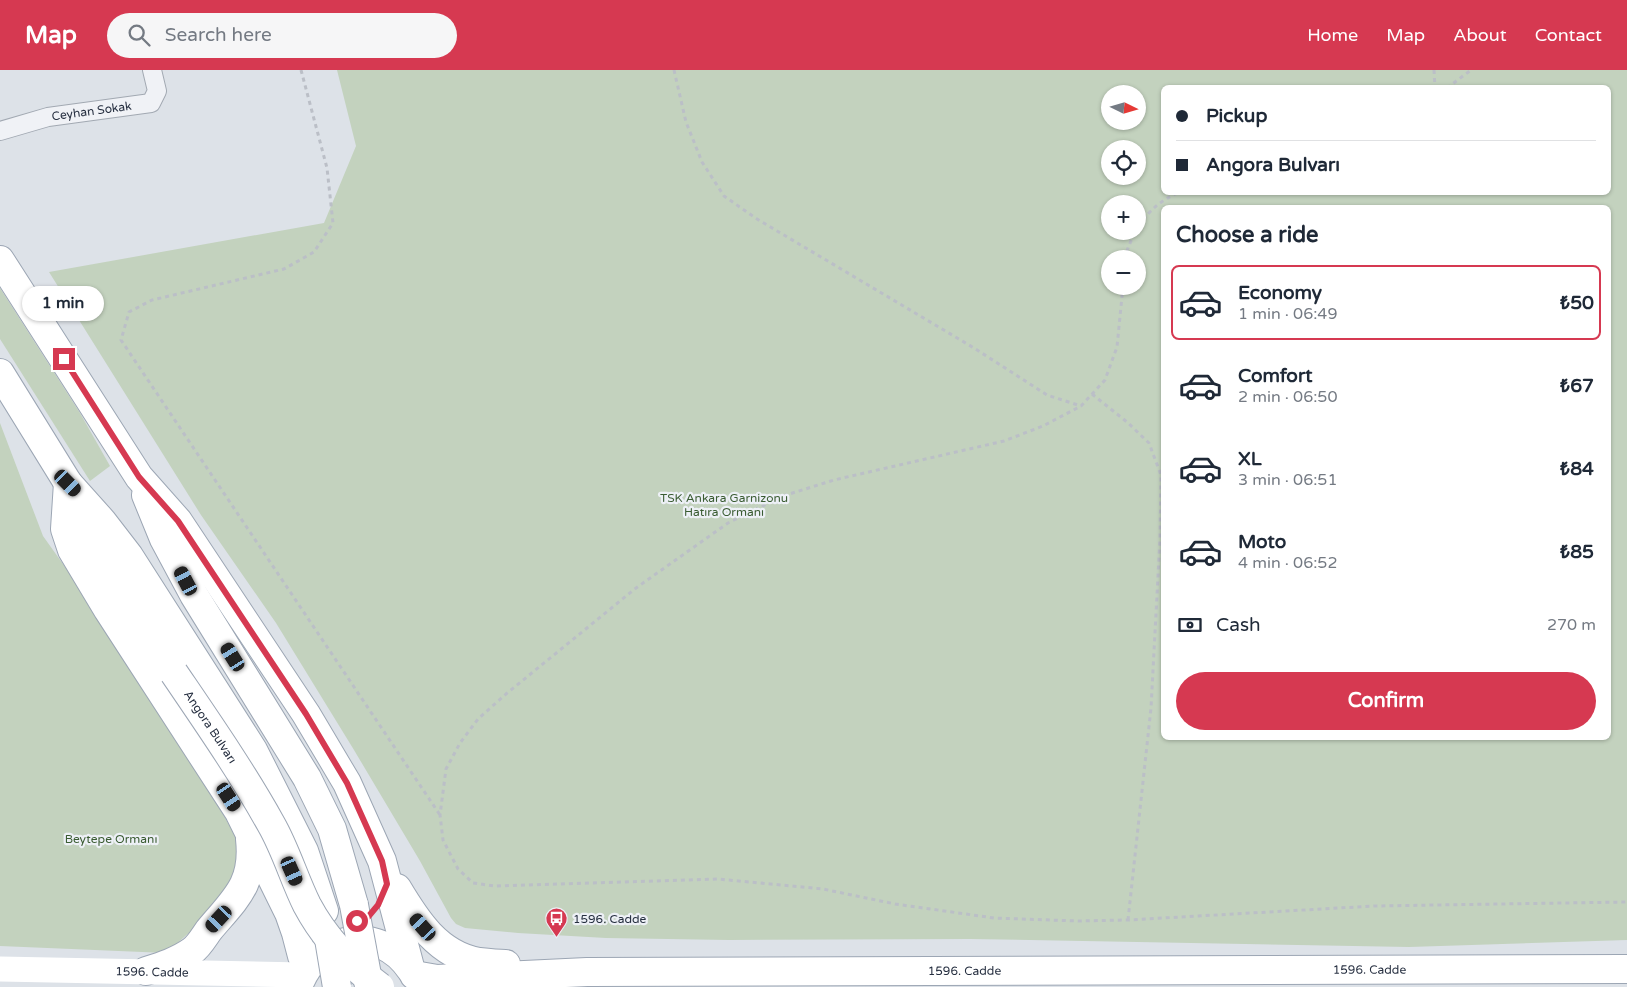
<!DOCTYPE html>
<html lang="en">
<head>
<meta charset="utf-8">
<style>
	:root { --surface:#fff; --page:#f6f6f7; --text:#1f2937; --muted:#747a83; --line:#e0e1e3; --accent:#d63951 }
	body { margin:0; font-family:"Varela Round",sans-serif; background:var(--page); color:var(--text); height:100vh; display:flex; flex-direction:column; font-size:19px; white-space:nowrap }
	* { box-sizing:border-box; margin:0 }
	p { font-size:16px; color:var(--muted) }
	.icon { flex:none; width:28px; height:28px; fill:none; stroke:currentColor; stroke-width:2; stroke-linecap:round; stroke-linejoin:round }
	.map { position:relative; flex:1; overflow:hidden }
	.details { position:absolute; left:1161px; top:135px; width:450px; height:535px; display:flex; flex-direction:column; background:var(--surface); border-radius:8px; box-shadow:0 1px 4px #0004 }
	.details>* { flex:none }
	.banner { position:absolute; left:1161px; top:15px; width:450px; height:110px; border-radius:8px; box-shadow:0 1px 4px #0004; display:grid; align-content:center; height:110px; padding:0 15px; background:var(--surface) }
	.needle { width:32px; rotate:95deg }
	.tools { position:absolute; left:1101px; top:15px; display:grid; gap:10px }
	.tools a { display:grid; place-items:center; width:45px; height:45px; border-radius:50%; background:var(--surface); box-shadow:0 1px 4px #0004; font-size:25px }
	.end { position:absolute; width:22px; height:22px; margin:-11px; border:6px solid #d63951; background:#fff; box-shadow:0 0 0 2px #fff }
	.from { border-radius:50% }
	.bubble { position:absolute; height:35px; border-radius:18px; background:var(--surface); box-shadow:0 1px 4px #0004; font-size:16px; font-weight:800; line-height:35px; text-align:center }
	.car { position:absolute; width:15px; height:30px; margin:-15px -8px; border-radius:6px; box-shadow:0 0 4px 1px #0007; background:linear-gradient(#222 24%,#8ab4d8 0 40%,#222 0 76%,#8ab4d8 0 86%,#222 0) }
	.banner b { display:flex; align-items:center; gap:18px; height:48px; font-size:19px }
	.banner b+b { border-top:1px solid var(--line) }
	.banner i { width:12px; height:12px; background:var(--text) }
	ul { padding:0; list-style:none }
	li { display:flex; align-items:center; gap:15px; height:75px; margin:0 10px 8px; padding:0 5px; border:2px solid transparent; border-radius:8px }
	li div { flex:1 }
	li b { display:block; font-size:19px }
	li em { font-style:normal; font-weight:800 }
	li.active { border-color:var(--accent) }
	li>.icon { width:45px; height:45px; stroke-width:1.5 }
	h2 { padding:0 15px; font-size:22px; line-height:60px }
	.pay { display:flex; align-items:center; gap:12px; height:55px; padding:0 15px; font-size:19px }
	.pay p { margin-inline-start:auto }
	.primary-button { display:flex; gap:10px; margin-top:auto; padding:10px 15px }
	.primary-button a { flex:1; height:58px; border-radius:30px; background:var(--accent); color:#fff; font-size:20px; font-weight:800; line-height:58px; text-align:center }
	header { display:flex; align-items:center; gap:30px; box-sizing:border-box; height:70px; padding:0 25px; background:var(--accent); color:#fff }
	header strong { font-size:24px }
	nav { display:flex; gap:28px; margin-inline-start:auto; font-size:18px }
	.search { width:350px; height:45px; background:var(--page); display:flex; align-items:center; gap:12px; box-sizing:border-box; padding:0 18px; border-radius:28px; color:var(--muted); font-size:19px }
	.map>svg:first-child { display:block }
	.green { fill:#c3d2be; fill-rule:evenodd }
	.lines { fill:none; stroke-linecap:round; stroke-linejoin:round }
	.minor-casing { stroke:#a2a9b2; stroke-width:20 }
	.primary-casing { stroke:#9ca6b4; stroke-width:30 }
	.path { stroke:#bbbfc7; stroke-width:3; stroke-dasharray:4 4; stroke-linecap:butt }
	.minor { stroke:#f0f2f6; stroke-width:18 }
	.secondary { stroke:#fff; stroke-width:25 }
	.primary { stroke:#fff; stroke-width:28 }
	.primary-bridge-casing { stroke:#9ca6b4; stroke-width:30; stroke-linecap:butt }
	.primary-bridge { stroke:#fff; stroke-width:28 }
	.route { stroke:#d63951; stroke-width:6 }
	.labels { text-anchor:middle; stroke-width:4.5; stroke-linejoin:round; paint-order:stroke }
	.street-label { font-size:12px; fill:#262f40; stroke:#edf0f6 }
	.park-label { font-size:12px; fill:#3a5c32; stroke:#edf0f6 }
	.poi-label { font-size:12px; fill:#262f40; stroke:#edf0f6; text-anchor:start }
</style>
</head>
<body>
<header>
<strong>Map</strong>
<div class="search"><svg class="icon" aria-label="search" viewBox="0 0 24 24"><circle cx="10" cy="10" r="6"/><path d="M15 15l6 6"/></svg>Search here</div>
<nav><a>Home</a><a>Map</a><a>About</a><a>Contact</a></nav>
</header>
<div class="map">
<svg width="1627" height="917" viewBox="0 0 1627 917">
	<rect width="100%" height="100%" fill="#dde2e8"/>
	<!-- green -->
	<g class="green">
		<path d="M337 0H1627V870L1409 877 970 869 729 870 606 868 518 863 465 858 456 854 451 848 420 791 354 680 276 553 201 445 49 202 324 153 356 76ZM1164 18H1609V122H1164ZM1110 24H1138V51H1110ZM1110 79H1138V106H1110ZM1110 134H1138V161H1110ZM1164 138H1609V668H1164ZM1110 189H1138V216H1110Z"/>
		<polygon points="0,218 80,343 110,396 90,411 0,269"/>
		<polygon points="0,353 43,466 103,550 212,723 237,770 237,800 229,815 191,861 166,883 0,876"/>
	</g>
	<g class="lines">
		<defs>
			<g id="minor">
				<path id="s1" d="M0 61 48 47 151 33 157 21 152 0"/>
			</g>
			<g id="primary">
				<polyline points="0,190 139,407 178,451 306,644 347,713 382,791 410,897"/>
				<polyline points="0,303 68,413 102,451 129,486 253,680 304,781 324,841"/>
				<polyline points="68,413 65,459 72,480 108,540 239,742 289,843 296,863 302,886 307,897"/>
				<polyline points="146,425 164,469 194,525 307,708 332,759 354,835"/>
				<polyline points="82,457 84,464 174,603"/>
				<path d="M397 818C416 850 438 885 479 892 488 893 497 894 506 894"/>
				<path d="M146 901C162 896 178 891 192 881 199 876 204 867 209 860 235 829 255 814 250 769"/>
				<path id="s3" d="M414 905 437 909 587 902 1627 899"/>
				<path d="M298 917C316 865 379 852 411 900"/>
			</g>
		</defs>
		<!-- minor casing -->
		<use href="#minor" class="minor-casing"/>
		<!-- primary casing -->
		<use href="#primary" class="primary-casing"/>
		<!-- path -->
		<g class="path">
			<polyline points="301,0 327,98 333,153 314,182 284,199 152,230 129,242 121,270 440,745"/>
			<polyline points="674,0 686,52 702,92 724,126 757,149 974,278 1047,325 1081,336"/>
			<polyline points="1434,0 1435,18"/>
			<polyline points="1447,18 1471,0"/>
			<path d="M1138 156C1151 139 1161 130 1180 122"/>
			<polyline points="1125,189 1126,183 1135,161"/>
			<polyline points="1123,216 1117,277 1105,310 1081,336 1043,356 1004,371 834,410 783,426 728,453 636,518 506,624 478,649 460,673 446,699 440,745 443,770 458,799 473,813 495,816 718,809 823,819 895,834 994,848 1078,851 1128,850 1374,836 1627,832"/>
			<polyline points="1092,324 1127,352 1149,373 1161,405 1160,468 1151,638 1128,850"/>
		</g>
		<!-- minor -->
		<use href="#minor" class="minor"/>
		<!-- secondary -->
		<path class="secondary" id="s2" d="M0 899 302 905"/>
		<!-- primary -->
		<use href="#primary" class="primary"/>
		<defs>
			<g id="primary-bridge">
				<path id="s4" d="M174 603C208 653 242 702 271 754 286 780 294 809 307 835 325 869 349 894 380 917"/>
				<polyline points="354,835 369,916"/>
				<polyline points="329,869 337,917"/>
			</g>
		</defs>
		<!-- primary-bridge casing -->
		<use href="#primary-bridge" class="primary-bridge-casing"/>
		<!-- primary-bridge -->
		<use href="#primary-bridge" class="primary-bridge"/>
	</g>
	<g class="lines">
		<!-- route -->
		<polyline class="route" points="64,289 139,407 178,451 306,644 347,713 382,791 387,814 378,835 368,847 357,851"/>
	</g>
	<!-- icons -->
	<defs>
		<symbol id="bus-pin" viewBox="-11 -11 22 30"><path d="M0 17L-7.5 6A9.5 9.5 0 1 1 7.5 6Z" fill="#d63951" stroke="#edf0f6"/><path d="M-5-6H5V4H4V6H2V4H-2V6H-4V4H-5ZM-3.5-4V0h7V-4ZM-3.5 1.2v1.5H-2V1.2ZM2 1.2v1.5H3.5V1.2Z" fill="#fff"/></symbol>
	</defs>
	<g fill-rule="evenodd">
		<use href="#bus-pin" x="544" y="836" width="25" height="34"/>
	</g>
	<g class="labels">
		<!-- street labels -->
		<g class="street-label">
			<text dy="4" stroke="none"><textPath href="#s1" startOffset="94">Ceyhan Sokak</textPath></text>
			<text dy="4" stroke="none"><textPath href="#s4" startOffset="65">Angora Bulvarı</textPath></text>
			<text dy="4" stroke="none"><textPath href="#s3" startOffset="956">1596. Cadde</textPath></text>
			<text dy="4" stroke="none"><textPath href="#s3" startOffset="551">1596. Cadde</textPath></text>
			<text dy="4" stroke="none"><textPath href="#s2" startOffset="152">1596. Cadde</textPath></text>
		</g>
		<!-- park labels -->
		<g class="park-label">
			<text x="724" y="432">TSK Ankara Garnizonu<tspan x="724" dy="14">Hatıra Ormanı</tspan></text>
			<text x="111" y="773">Beytepe Ormanı</text>
		</g>
		<!-- poi labels -->
		<g class="poi-label">
			<text x="573" y="853">1596. Cadde</text>
		</g>
	</g>
</svg>
<div class="tools">
<a><svg class="needle" viewBox="-14 -14 28 28"><path d="M0-13l5 13h-10z" fill="#e53935"/><path d="M0 13l5-13h-10z" fill="#747a83"/></svg></a>
<a><svg class="icon" aria-label="locate" viewBox="0 0 24 24"><circle cx="12" cy="12" r="6"/><path d="M12 2v4M12 18v4M2 12h4M18 12h4"/></svg></a>
<a>+</a>
<a>−</a>
</div>
<i class="end from" style="left:357px;top:851px"></i>
<i class="end" style="left:64px;top:289px"></i>
<div class="bubble" style="left:22px;top:216px;width:82px">1 min</div>
<i class="car" style="left:68px;top:413px;rotate:135deg"></i>
<i class="car" style="left:186px;top:511px;rotate:332deg"></i>
<i class="car" style="left:233px;top:587px;rotate:328deg"></i>
<i class="car" style="left:229px;top:727px;rotate:147deg"></i>
<i class="car" style="left:292px;top:801px;rotate:156deg"></i>
<i class="car" style="left:219px;top:849px;rotate:223deg"></i>
<i class="car" style="left:423px;top:857px;rotate:318deg"></i>
<div class="banner">
<b><i class="from"></i>Pickup</b>
<b><i></i>Angora Bulvarı</b>
</div>
<section class="details">
<h2>Choose a ride</h2>
<ul>
<li class="active"><svg class="icon" aria-label="car" viewBox="0 0 24 24"><path d="M5 17H2v-5l4-1 3-4h7l3 4 3 1v5h-3M9 17h6M6 11h13"/><circle cx="7" cy="17" r="2"/><circle cx="17" cy="17" r="2"/></svg><div><b>Economy</b><p>1 min · 06:49</p></div><em>₺50</em></li>
<li><svg class="icon" aria-label="car" viewBox="0 0 24 24"><path d="M5 17H2v-5l4-1 3-4h7l3 4 3 1v5h-3M9 17h6M6 11h13"/><circle cx="7" cy="17" r="2"/><circle cx="17" cy="17" r="2"/></svg><div><b>Comfort</b><p>2 min · 06:50</p></div><em>₺67</em></li>
<li><svg class="icon" aria-label="car" viewBox="0 0 24 24"><path d="M5 17H2v-5l4-1 3-4h7l3 4 3 1v5h-3M9 17h6M6 11h13"/><circle cx="7" cy="17" r="2"/><circle cx="17" cy="17" r="2"/></svg><div><b>XL</b><p>3 min · 06:51</p></div><em>₺84</em></li>
<li><svg class="icon" aria-label="car" viewBox="0 0 24 24"><path d="M5 17H2v-5l4-1 3-4h7l3 4 3 1v5h-3M9 17h6M6 11h13"/><circle cx="7" cy="17" r="2"/><circle cx="17" cy="17" r="2"/></svg><div><b>Moto</b><p>4 min · 06:52</p></div><em>₺85</em></li>
</ul>
<div class="pay"><svg class="icon" aria-label="cash" viewBox="0 0 24 24"><path d="M3 7h18v10H3z"/><circle cx="12" cy="12" r="2"/></svg>Cash<p>270 m</p></div>
<div class="primary-button"><a>Confirm</a></div>
</section>
</div>
</body>
</html>
